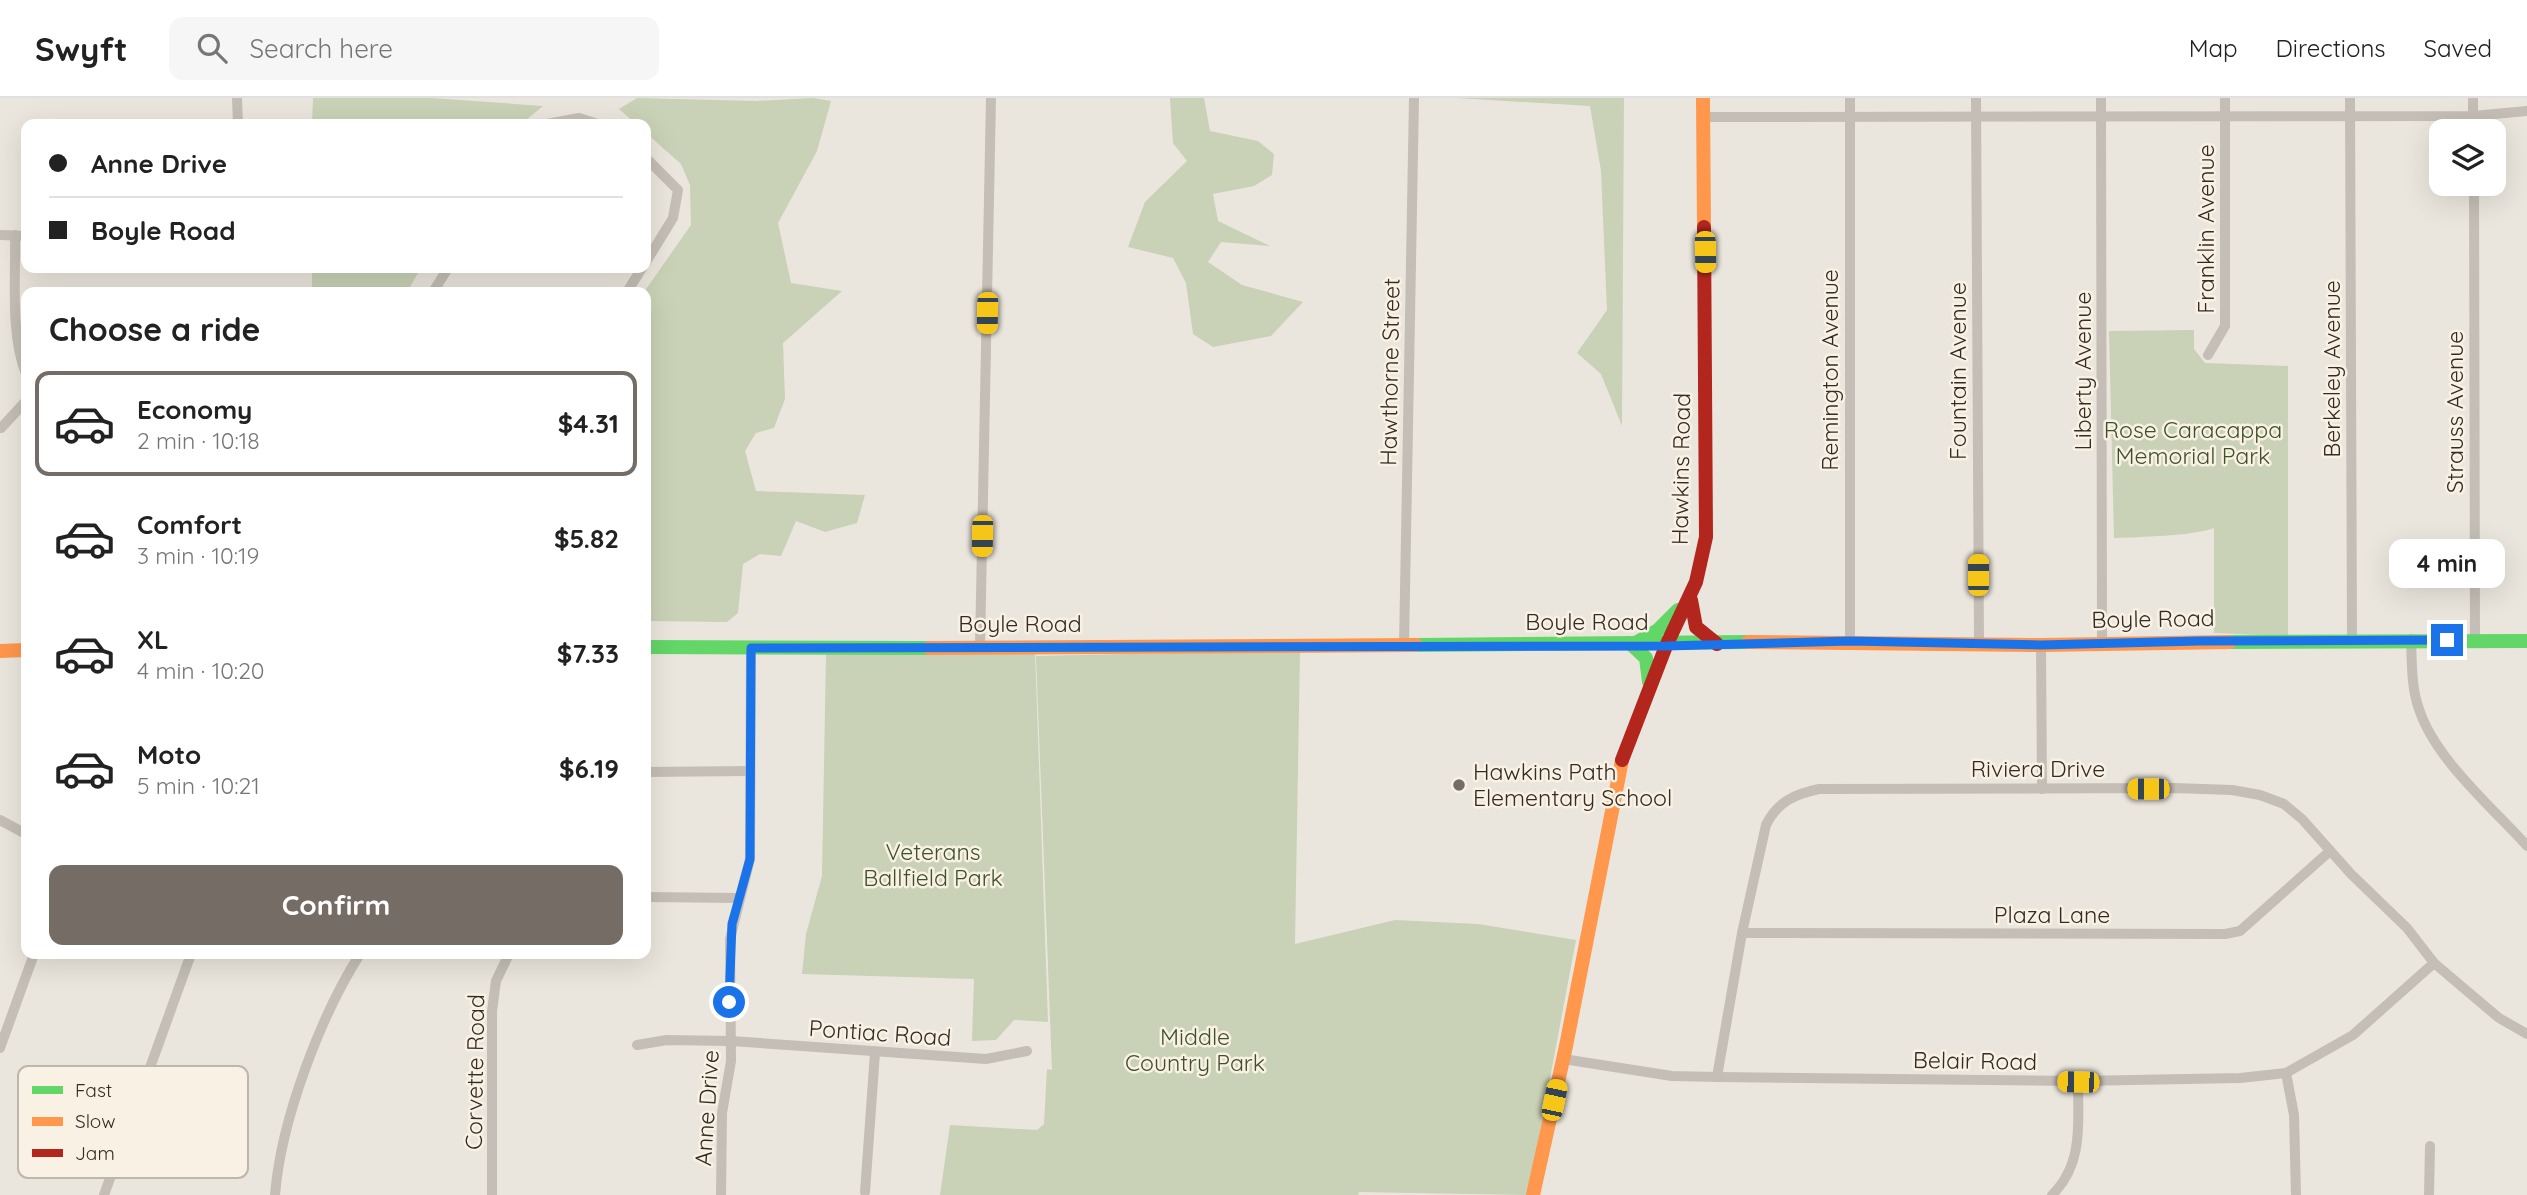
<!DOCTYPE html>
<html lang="en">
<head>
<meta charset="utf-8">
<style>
	:root { --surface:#fff; --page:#f6f6f6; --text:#222; --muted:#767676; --line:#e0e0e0; --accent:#746c65 }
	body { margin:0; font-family:Quicksand,sans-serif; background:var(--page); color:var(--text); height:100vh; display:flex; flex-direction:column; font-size:26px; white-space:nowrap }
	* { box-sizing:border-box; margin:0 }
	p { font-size:23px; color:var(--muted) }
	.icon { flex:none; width:38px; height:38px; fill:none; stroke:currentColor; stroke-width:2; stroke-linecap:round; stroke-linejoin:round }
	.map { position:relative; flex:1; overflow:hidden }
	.side { position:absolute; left:21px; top:189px; width:630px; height:672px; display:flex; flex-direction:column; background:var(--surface); border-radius:14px; box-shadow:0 7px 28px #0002 }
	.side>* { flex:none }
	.top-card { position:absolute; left:21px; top:21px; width:630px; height:154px; border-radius:14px; box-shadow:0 7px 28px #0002; display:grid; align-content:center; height:154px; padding:0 28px; background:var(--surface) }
	.controls { position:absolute; left:2429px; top:21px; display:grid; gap:14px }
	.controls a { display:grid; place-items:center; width:77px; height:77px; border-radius:14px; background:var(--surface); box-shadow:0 7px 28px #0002; font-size:35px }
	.end { position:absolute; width:32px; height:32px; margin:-16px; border:9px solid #1a73e8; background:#fff; box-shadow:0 0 0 4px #fff }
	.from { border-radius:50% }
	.bubble { position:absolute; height:49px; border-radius:14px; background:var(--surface); box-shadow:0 7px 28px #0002; font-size:23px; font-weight:800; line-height:49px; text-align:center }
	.car { position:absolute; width:21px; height:42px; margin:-21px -10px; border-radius:9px; box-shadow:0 0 5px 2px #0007; background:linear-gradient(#f5c518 24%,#345 0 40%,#f5c518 0 76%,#345 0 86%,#f5c518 0) }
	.top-card b { display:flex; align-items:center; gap:24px; height:66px; font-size:26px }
	.top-card b+b { border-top:2px solid var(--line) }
	.top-card i { width:18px; height:18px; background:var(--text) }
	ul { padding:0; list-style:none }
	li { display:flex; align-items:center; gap:21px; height:105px; margin:0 14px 10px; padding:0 14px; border:4px solid transparent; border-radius:14px }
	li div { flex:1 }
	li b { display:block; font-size:26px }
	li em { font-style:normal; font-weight:800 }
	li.on { border-color:var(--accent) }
	li>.icon { width:63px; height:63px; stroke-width:1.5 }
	h2 { padding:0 28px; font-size:32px; line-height:84px }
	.button { display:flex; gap:14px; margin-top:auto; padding:14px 28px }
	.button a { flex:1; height:80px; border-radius:14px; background:var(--accent); color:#fff; font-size:28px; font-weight:800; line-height:80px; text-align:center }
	header { display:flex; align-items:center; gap:42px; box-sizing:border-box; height:98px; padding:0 35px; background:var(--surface); border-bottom:2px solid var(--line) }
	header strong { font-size:33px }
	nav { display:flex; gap:38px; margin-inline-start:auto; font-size:24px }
	.search { width:490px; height:63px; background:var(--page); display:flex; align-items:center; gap:18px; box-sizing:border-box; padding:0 24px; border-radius:14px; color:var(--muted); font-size:26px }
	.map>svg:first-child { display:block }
	.green { fill:#c9d1b6 }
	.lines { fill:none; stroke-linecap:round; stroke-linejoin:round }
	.street { stroke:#c4beb6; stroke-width:10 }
	.fast { stroke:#63d668; stroke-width:14 }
	.slow { stroke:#ff974d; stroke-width:14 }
	.jam { stroke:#b3261e; stroke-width:14 }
	.route { stroke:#1a73e8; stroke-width:9 }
	.poi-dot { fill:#746c65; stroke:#f9f1e3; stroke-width:2.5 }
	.labels { text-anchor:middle; stroke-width:5; stroke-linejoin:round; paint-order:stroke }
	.street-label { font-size:23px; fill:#342b25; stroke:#f9f1e3 }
	.park-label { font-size:23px; fill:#3e5229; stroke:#f9f1e3 }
	.poi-label { font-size:23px; fill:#342b25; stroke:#f9f1e3; text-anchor:start }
	.key { fill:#f9f1e3; stroke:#beb6aa; stroke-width:2 }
	.key-label { font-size:19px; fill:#342b25 }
</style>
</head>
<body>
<header>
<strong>Swyft</strong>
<div class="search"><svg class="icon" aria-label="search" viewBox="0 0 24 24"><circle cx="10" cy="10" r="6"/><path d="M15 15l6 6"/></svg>Search here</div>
<nav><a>Map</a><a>Directions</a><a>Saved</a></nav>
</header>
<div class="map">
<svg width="2527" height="1097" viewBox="0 0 2527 1097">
	<rect width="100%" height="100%" fill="#ebe6dd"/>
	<!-- green -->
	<g class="green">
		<polygon points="313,0 432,0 543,8 521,26 312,26"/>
		<polygon points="637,0 755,3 813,0 831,3 817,53 778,125 791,185 842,193 783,245 785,301 774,330 756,335 745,353 756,393 865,397 857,425 825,434 796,423 781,458 760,456 743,466 738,515 727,524 646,523 644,194 691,127 690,87 681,66 646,35 646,26 636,26 619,11"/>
		<polygon points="1170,0 1204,0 1210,33 1258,43 1274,56 1272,77 1254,88 1213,96 1218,123 1270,148 1221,144 1208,164 1242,187 1303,204 1271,238 1213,249 1193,236 1186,185 1173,160 1128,149 1145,104 1187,63 1173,45"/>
		<polygon points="1457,0 1624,0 1622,328 1601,276 1577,255 1607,212 1601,73 1590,8"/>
		<polygon points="312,170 421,170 407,194 312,194"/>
		<path d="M2194 232V251L2205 265 2288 268V538L2214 535V430C2193 438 2139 439 2114 440L2109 233Z"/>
		<polygon points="1035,552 1048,924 1014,922 996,942 972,943 974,881 802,876 806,836 822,778 826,555"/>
		<polygon points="1300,552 1295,846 1395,822 1478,826 1576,842 1528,1097 1359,1094 1358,1097 940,1097 950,1027 1037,1032 1044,1026 1047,971 1052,972 1036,558"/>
	</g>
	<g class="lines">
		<!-- street -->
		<g class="street">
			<polyline points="237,0 238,26"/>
			<polyline points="1976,0 1979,546"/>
			<polyline points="2101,0 2102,545"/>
			<polyline points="2350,0 2352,542"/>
			<polyline points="2473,0 2473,33"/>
			<polyline points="1703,19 2473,18 2527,13"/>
			<polyline points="547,26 579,20 598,26"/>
			<polyline points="646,60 678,92 673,120 646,164"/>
			<polyline points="2474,86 2475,542"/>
			<polyline points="0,137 26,138"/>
			<path d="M15 137C16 181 10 235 26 276"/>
			<polyline points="433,194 448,170"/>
			<polyline points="627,194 642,170"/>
			<polyline points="2208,257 2225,228 2225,0"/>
			<polyline points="1,330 26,303"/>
			<path d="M2411 541C2412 564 2411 589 2419 611 2435 661 2492 709 2527 748"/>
			<polyline points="1850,543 1850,0"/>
			<polyline points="2041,547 2042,691"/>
			<polyline points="980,548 991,0"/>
			<polyline points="1404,548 1414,0"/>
			<polyline points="646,674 749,673"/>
			<polyline points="0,722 26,736"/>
			<polyline points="646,799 739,800"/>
			<polyline points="1742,835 2225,836 2240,833 2330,753"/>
			<polyline points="637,947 667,942 731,943 986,961 1027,953"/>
			<polyline points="0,950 34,856"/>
			<polyline points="1563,961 1672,978 1717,979 2078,983 2240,980 2286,975 2353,937 2434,865"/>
			<polyline points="2286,975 2294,1017 2296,1097"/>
			<path d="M1717 979 1742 835 1766 727C1777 704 1795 696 1819 691L2174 690 2232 692 2260 697 2284 706 2302 721 2351 776 2407 830 2434 865 2499 920 2527 936"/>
			<polyline points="865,1094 875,955"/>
			<polyline points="104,1097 191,856"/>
			<path d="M275 1097C281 1022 320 919 360 856"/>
			<polyline points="492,1097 492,913 496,883 509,856"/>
			<polyline points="721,1097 722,1015 731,963 730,841 750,761 751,550"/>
			<path d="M2052 1097C2084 1066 2078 1024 2078 983"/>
			<polyline points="2429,1097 2430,1048"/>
		</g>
		<!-- fast -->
		<g class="fast">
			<polyline points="2230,544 2527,543"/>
			<polyline points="1416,547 1748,544"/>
			<polyline points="646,549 929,550"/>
			<polyline points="1649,584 1646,560 1632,547 1658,532 1678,512"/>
		</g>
		<!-- slow -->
		<g class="slow">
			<polyline points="1703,0 1704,129"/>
			<polyline points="1748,544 2041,547 2230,544"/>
			<polyline points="929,550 1416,547"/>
			<polyline points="0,553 26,552"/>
			<polyline points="1533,1097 1566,948 1622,662"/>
		</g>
		<!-- jam -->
		<g class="jam">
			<polyline points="1691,502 1696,529 1717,546"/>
			<polyline points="1622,662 1666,548 1696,484 1706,439 1704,129"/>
		</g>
	</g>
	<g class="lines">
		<!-- route -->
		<polyline class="route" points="729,904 732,826 750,761 751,550 1666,548 1850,543 2041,547 2199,543 2447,542"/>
	</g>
	<!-- markers -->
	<circle class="poi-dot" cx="1459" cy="687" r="7"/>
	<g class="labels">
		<!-- street labels -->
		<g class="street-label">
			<text transform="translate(2206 131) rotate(-90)" y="8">Franklin Avenue</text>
			<text transform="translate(2332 271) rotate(-90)" y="8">Berkeley Avenue</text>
			<text transform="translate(1830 272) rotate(-90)" y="8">Remington Avenue</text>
			<text transform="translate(1958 273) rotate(-90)" y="8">Fountain Avenue</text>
			<text transform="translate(2083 273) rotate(-90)" y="8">Liberty Avenue</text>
			<text transform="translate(1390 274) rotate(-89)" y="8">Hawthorne Street</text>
			<text transform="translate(2455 314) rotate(-90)" y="8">Strauss Avenue</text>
			<text transform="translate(1681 371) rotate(-89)" y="8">Hawkins Road</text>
			<text transform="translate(2153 521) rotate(-1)" y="8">Boyle Road</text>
			<text x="1587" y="532">Boyle Road</text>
			<text x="1020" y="534">Boyle Road</text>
			<text x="2038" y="679">Riviera Drive</text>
			<text x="2052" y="825">Plaza Lane</text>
			<text transform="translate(880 935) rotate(4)" y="8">Pontiac Road</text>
			<text transform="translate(1975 963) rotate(1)" y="8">Belair Road</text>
			<text transform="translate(475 974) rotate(-89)" y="8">Corvette Road</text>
			<text transform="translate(707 1010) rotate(-86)" y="8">Anne Drive</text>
		</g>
		<!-- park labels -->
		<g class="park-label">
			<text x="2193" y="340">Rose Caracappa<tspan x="2193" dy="26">Memorial Park</tspan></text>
			<text x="933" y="762">Veterans<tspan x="933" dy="26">Ballfield Park</tspan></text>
			<text x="1195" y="947">Middle<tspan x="1195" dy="26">Country Park</tspan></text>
		</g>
		<!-- poi labels -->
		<g class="poi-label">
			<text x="1473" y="682">Hawkins Path<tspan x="1473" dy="26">Elementary School</tspan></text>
		</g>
	</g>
	<!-- legend -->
	<rect x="18" y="968" width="230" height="112" rx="10" class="key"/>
	<rect x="32" y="988" width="31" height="8" fill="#63d668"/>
	<rect x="32" y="1019" width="31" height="9" fill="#ff974d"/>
	<rect x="32" y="1051" width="31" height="8" fill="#b3261e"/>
	<g class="key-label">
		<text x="75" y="999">Fast</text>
		<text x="75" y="1030">Slow</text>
		<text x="75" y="1062">Jam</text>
	</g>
</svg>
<div class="controls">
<a><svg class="icon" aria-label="layers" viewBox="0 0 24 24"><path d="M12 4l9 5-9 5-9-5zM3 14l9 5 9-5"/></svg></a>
</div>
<i class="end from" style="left:729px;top:904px"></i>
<i class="end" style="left:2447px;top:542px"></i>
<div class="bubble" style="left:2389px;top:441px;width:116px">4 min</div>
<i class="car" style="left:1705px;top:154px;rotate:179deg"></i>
<i class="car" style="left:987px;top:215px;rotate:181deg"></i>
<i class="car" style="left:982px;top:438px;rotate:181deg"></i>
<i class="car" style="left:1978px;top:477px;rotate:0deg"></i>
<i class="car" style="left:2148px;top:691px;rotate:270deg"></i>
<i class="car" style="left:2078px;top:984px;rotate:271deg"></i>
<i class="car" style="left:1554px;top:1002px;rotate:12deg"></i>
<div class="top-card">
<b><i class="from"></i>Anne Drive</b>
<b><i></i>Boyle Road</b>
</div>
<section class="side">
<h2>Choose a ride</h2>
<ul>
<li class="on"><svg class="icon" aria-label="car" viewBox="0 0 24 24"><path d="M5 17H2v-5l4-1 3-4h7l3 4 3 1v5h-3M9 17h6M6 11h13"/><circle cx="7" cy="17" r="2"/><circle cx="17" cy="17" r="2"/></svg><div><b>Economy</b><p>2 min · 10:18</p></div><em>$4.31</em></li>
<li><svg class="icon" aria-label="car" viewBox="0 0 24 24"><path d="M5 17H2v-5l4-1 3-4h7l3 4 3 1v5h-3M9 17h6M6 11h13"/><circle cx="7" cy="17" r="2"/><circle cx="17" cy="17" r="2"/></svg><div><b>Comfort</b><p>3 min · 10:19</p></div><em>$5.82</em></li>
<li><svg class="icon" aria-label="car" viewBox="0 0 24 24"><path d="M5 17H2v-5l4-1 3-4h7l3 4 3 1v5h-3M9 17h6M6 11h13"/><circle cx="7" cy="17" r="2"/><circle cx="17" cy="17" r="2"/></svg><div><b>XL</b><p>4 min · 10:20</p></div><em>$7.33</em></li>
<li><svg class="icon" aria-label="car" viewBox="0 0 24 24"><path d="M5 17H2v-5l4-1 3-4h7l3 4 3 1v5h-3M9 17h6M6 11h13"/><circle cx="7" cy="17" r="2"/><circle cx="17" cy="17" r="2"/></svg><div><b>Moto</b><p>5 min · 10:21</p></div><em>$6.19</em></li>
</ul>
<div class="button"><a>Confirm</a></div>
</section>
</div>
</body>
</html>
